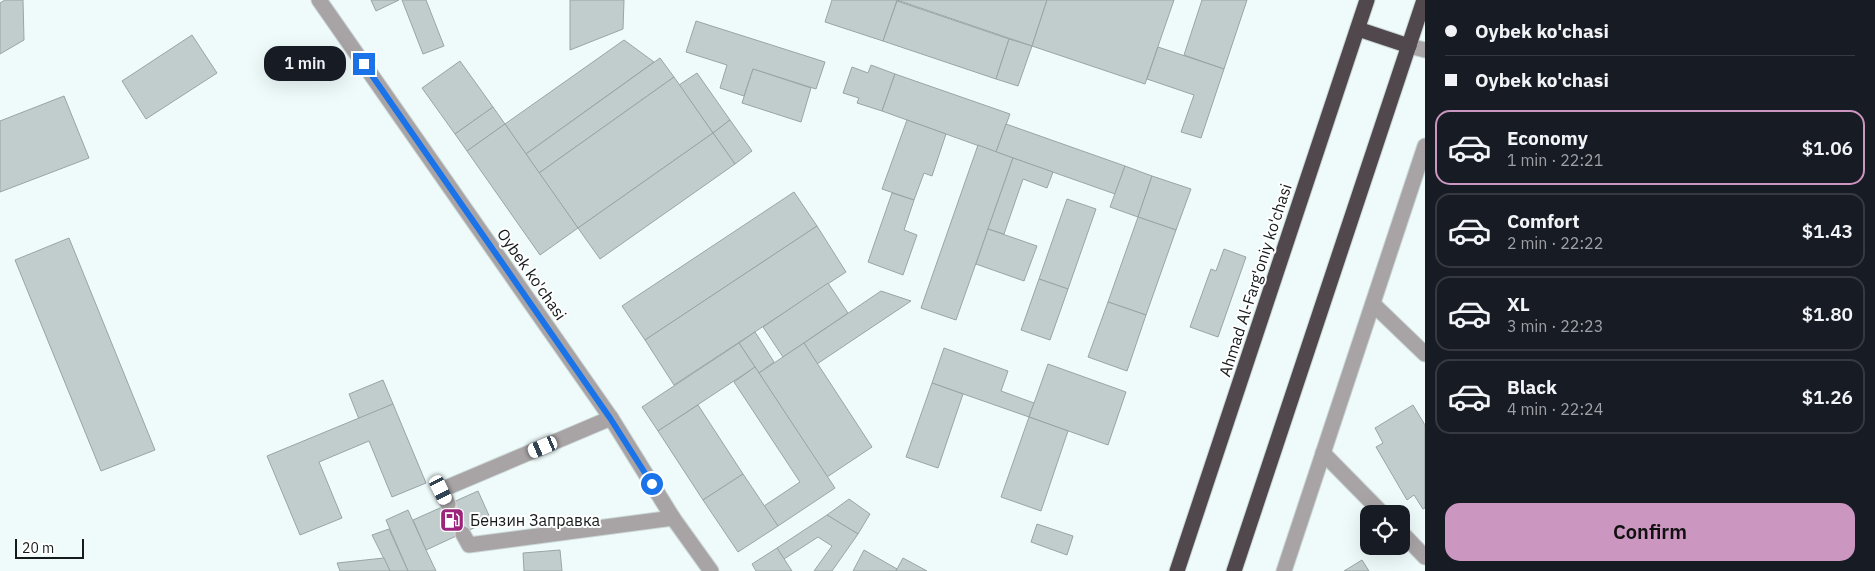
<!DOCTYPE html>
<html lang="en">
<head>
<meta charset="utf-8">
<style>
	:root { --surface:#171b24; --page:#20242c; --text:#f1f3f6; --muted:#9ea1a6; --line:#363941; --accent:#cb96c0 }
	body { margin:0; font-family:"IBM Plex Sans",sans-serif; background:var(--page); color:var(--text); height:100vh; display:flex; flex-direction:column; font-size:19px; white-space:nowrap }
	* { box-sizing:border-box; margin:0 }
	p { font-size:16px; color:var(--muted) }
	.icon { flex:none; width:28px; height:28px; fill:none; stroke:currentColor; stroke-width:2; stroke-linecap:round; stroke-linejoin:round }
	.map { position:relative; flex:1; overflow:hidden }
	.panel { display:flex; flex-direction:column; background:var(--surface); width:450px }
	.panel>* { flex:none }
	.top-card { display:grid; align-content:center; height:110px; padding:0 20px; background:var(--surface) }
	.tools { position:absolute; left:1360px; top:505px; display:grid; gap:10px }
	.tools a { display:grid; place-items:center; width:50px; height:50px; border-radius:10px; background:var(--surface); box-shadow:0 5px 20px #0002; font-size:25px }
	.scale { position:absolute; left:15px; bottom:12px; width:69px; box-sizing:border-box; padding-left:5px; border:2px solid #161a1a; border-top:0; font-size:14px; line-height:18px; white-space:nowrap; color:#161a1a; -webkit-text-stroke:4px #fff; paint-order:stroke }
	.end { position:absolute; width:22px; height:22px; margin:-11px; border:6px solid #1a73e8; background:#fff; box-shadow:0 0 0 2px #fff }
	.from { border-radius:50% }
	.bubble { position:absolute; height:35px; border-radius:15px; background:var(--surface); box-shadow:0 5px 20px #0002; font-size:16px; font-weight:600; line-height:35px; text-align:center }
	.car { position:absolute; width:15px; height:30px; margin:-15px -8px; border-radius:6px; box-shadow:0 0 4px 1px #0007; background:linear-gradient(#fff 24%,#345 0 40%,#fff 0 76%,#345 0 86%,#fff 0) }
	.top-card b { display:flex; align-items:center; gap:18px; height:48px; font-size:19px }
	.top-card b+b { border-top:1px solid var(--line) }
	.top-card i { width:12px; height:12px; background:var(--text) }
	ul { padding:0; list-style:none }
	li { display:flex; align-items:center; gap:15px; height:75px; margin:0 10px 8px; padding:0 10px; border:2px solid var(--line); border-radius:15px }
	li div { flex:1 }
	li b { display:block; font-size:19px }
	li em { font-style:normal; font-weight:600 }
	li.active { border-color:var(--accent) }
	li>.icon { width:45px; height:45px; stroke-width:1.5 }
	.primary-button { display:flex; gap:10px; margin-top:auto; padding:10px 20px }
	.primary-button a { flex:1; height:58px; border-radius:15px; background:var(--accent); color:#111; font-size:20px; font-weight:600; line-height:58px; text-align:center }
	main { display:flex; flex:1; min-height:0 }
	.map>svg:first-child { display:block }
	.building { fill:#c1cdcc; stroke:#99a5a4 }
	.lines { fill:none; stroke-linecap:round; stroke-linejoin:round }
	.minor-tunnel { stroke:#ced9d8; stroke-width:15; stroke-dasharray:15 8; stroke-linecap:butt }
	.minor-casing { stroke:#cbd7d6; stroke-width:17 }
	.highway-casing { stroke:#cbd7d6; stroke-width:17 }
	.minor { stroke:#a8a4a6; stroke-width:15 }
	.highway { stroke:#50484c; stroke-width:15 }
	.route { stroke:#1a73e8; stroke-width:6 }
	.labels { text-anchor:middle; stroke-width:4; stroke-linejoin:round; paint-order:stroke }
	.street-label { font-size:16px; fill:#161a1a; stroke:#fff }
	.poi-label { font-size:16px; fill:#161a1a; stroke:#fff; text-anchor:start }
</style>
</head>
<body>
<main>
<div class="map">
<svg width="1425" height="571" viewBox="0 0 1425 571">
	<rect width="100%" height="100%" fill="#eefbfa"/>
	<!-- building -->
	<g class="building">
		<polygon points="5,0 23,0 24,40 0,54 0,3"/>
		<polygon points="371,0 399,0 376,11"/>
		<polygon points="402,0 426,0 444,46 423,54"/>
		<polygon points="570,0 624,0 623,29 570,50"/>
		<polygon points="832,0 897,0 883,41 825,22"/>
		<polygon points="897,0 1047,0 1032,46"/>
		<polygon points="1047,0 1174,0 1145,84 1032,46"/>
		<polygon points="1202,0 1247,0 1224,69 1184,55"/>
		<polygon points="897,1 1009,39 996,79 883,41"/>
		<polygon points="696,21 825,62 816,89 753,69 744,96 720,88 727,65 686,52"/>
		<polygon points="192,35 217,73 146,119 122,81"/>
		<polygon points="1009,39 1032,46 1018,86 996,79"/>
		<polygon points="624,40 654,62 526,154 505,124"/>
		<polygon points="1158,47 1224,69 1201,138 1181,132 1194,95 1147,79"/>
		<polygon points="660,58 674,77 539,173 526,154"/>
		<polygon points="460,61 493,107 455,134 422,88"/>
		<polygon points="871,65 895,74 882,111 857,103 859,98 843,93 852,67 868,73"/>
		<polygon points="753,69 811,88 801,122 742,103"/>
		<polygon points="697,73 730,120 713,133 679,85"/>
		<polygon points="895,74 1010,114 996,152 882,111"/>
		<polygon points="674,77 713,133 578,228 539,173"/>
		<polygon points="64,96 89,158 0,192 0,121"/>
		<polygon points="493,107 505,124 467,151 455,134"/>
		<polygon points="730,120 752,151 735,164 713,133"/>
		<polygon points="907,120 946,134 932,176 924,173 914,200 882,189"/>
		<polygon points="505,124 578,228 540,255 467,151"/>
		<polygon points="1006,124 1125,166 1115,194 996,152"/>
		<polygon points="713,133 735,164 600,259 578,228"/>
		<polygon points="978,145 1013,158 956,320 921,308"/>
		<polygon points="1013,158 1053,172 1047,188 1023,179 1004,234 988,229"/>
		<polygon points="1125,166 1152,176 1138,217 1110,207"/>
		<polygon points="1152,176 1191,189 1176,230 1138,217"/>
		<polygon points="794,192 817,226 645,340 622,306"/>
		<polygon points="892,193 914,200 904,230 917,235 903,275 868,262"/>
		<polygon points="1067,199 1096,209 1068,289 1039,279"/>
		<polygon points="1138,217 1176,230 1146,315 1108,302"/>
		<polygon points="817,226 846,272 674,385 645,340"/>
		<polygon points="988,229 1037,246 1024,281 976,264"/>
		<polygon points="69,238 155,450 101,471 15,260"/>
		<polygon points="1224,249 1246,257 1218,337 1190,327 1211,269 1216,271"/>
		<polygon points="1039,279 1068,289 1050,340 1021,330"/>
		<polygon points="828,283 848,313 783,357 763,327"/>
		<polygon points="881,291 911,301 817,364 804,343"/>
		<polygon points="1108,302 1146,315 1127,371 1088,357"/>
		<polygon points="755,332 774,362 759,373 739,343"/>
		<polygon points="739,343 755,367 658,431 642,407"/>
		<polygon points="804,343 872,447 827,477 759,373"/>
		<polygon points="944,348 1008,371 1001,391 1034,403 1029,417 932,383"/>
		<polygon points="1048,364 1126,392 1108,445 1029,417"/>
		<polygon points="755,367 835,488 778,526 764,506 800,482 734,382"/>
		<polygon points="383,380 393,404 359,419 349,394"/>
		<polygon points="932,383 963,394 938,468 906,457"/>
		<polygon points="393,404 426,483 392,497 369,441 319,462 342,518 300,535 267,456"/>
		<polygon points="698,405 743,474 703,500 658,431"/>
		<polygon points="1413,405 1425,425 1425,508 1423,509 1414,495 1407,500 1376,447 1383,443 1375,428"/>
		<polygon points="1029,417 1068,431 1041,511 1001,497"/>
		<polygon points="743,474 778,526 738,552 703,500"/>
		<polygon points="478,491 491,520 426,550 413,520"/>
		<polygon points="849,499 870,514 858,534 827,515"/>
		<polygon points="408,510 426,550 436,571 408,571 386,520"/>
		<polygon points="827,515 858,534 832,571 814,571 832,546 818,537 784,559 777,548"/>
		<polygon points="1037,524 1073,536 1067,555 1031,542"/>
		<polygon points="389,529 408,571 390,571 372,535"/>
		<polygon points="777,548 792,571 756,571 752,564"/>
		<polygon points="560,550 562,571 524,571 523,553"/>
		<polygon points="864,550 897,569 896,571 853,571"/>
		<polygon points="384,558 390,571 340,571 337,563"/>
		<polygon points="903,558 927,571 896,571"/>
		<polygon points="1362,560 1369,571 1344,571"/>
	</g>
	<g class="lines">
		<!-- minor-tunnel -->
		<polyline class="minor-tunnel" points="448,504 463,534"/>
		<defs>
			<g id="minor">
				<polyline points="319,0 611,418 673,518 711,571"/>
				<polyline points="1409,46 1425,50"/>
				<polyline points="1373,304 1425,354"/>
				<polyline points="1323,453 1383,514"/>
				<polyline points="448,504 441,490 611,418"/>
				<polyline points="1401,532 1425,557"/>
				<polyline points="463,534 469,545 673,518"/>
				<polyline points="1284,571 1425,146"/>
			</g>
			<g id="highway">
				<polyline points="1358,29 1409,46"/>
				<polyline points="1177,571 1367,0"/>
				<polyline points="1234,571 1424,0"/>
			</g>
		</defs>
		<!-- minor casing -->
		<use href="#minor" class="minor-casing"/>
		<!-- highway casing -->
		<use href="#highway" class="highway-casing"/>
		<!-- minor -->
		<use href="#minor" class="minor"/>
		<!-- highway -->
		<use href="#highway" class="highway"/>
	</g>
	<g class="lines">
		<!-- route -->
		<polyline class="route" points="364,64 610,418 652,484"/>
	</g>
	<!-- icons -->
	<defs>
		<symbol id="fuel-square" viewBox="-11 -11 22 22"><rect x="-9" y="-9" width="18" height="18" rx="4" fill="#9d247d" stroke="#fff"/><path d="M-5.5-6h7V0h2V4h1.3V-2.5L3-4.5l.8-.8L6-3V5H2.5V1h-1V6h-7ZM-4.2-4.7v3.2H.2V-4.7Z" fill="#fff"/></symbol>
	</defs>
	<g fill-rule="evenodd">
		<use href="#fuel-square" x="438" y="506" width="28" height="28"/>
	</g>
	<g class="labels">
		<!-- street labels -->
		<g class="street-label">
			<text transform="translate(532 274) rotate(55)" y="6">Oybek ko'chasi</text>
			<text transform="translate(1255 280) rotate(-72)" y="6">Ahmad Al-Farg'oniy ko'chasi</text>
		</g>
		<!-- poi labels -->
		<g class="poi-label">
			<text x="470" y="526">Бензин Заправка</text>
		</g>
	</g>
</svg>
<div class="tools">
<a><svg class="icon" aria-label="locate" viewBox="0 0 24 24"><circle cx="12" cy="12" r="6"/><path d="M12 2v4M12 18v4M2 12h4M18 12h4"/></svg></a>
</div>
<div class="scale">20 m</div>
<i class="end from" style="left:652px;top:484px"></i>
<i class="end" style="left:364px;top:64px"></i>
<div class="bubble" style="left:264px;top:46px;width:82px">1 min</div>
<i class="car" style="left:543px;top:447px;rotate:247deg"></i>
<i class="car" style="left:441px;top:490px;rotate:154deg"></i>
</div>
<section class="panel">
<div class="top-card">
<b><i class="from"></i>Oybek ko'chasi</b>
<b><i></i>Oybek ko'chasi</b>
</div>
<ul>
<li class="active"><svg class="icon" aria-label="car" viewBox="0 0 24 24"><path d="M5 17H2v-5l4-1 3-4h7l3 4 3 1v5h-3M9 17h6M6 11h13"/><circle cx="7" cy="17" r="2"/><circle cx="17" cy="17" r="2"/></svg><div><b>Economy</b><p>1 min · 22:21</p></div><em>$1.06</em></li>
<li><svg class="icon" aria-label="car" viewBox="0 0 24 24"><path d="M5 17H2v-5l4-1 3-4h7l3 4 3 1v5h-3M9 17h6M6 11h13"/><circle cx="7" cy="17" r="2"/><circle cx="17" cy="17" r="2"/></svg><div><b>Comfort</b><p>2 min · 22:22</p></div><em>$1.43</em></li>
<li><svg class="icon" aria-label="car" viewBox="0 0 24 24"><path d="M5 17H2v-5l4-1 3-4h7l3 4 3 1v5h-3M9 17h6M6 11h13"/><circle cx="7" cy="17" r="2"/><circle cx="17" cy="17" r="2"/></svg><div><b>XL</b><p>3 min · 22:23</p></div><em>$1.80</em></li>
<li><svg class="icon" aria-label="car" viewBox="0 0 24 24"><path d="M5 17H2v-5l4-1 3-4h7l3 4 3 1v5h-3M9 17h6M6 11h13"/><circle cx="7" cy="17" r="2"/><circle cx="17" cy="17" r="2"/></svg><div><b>Black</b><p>4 min · 22:24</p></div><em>$1.26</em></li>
</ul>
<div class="primary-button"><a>Confirm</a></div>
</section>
</main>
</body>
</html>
